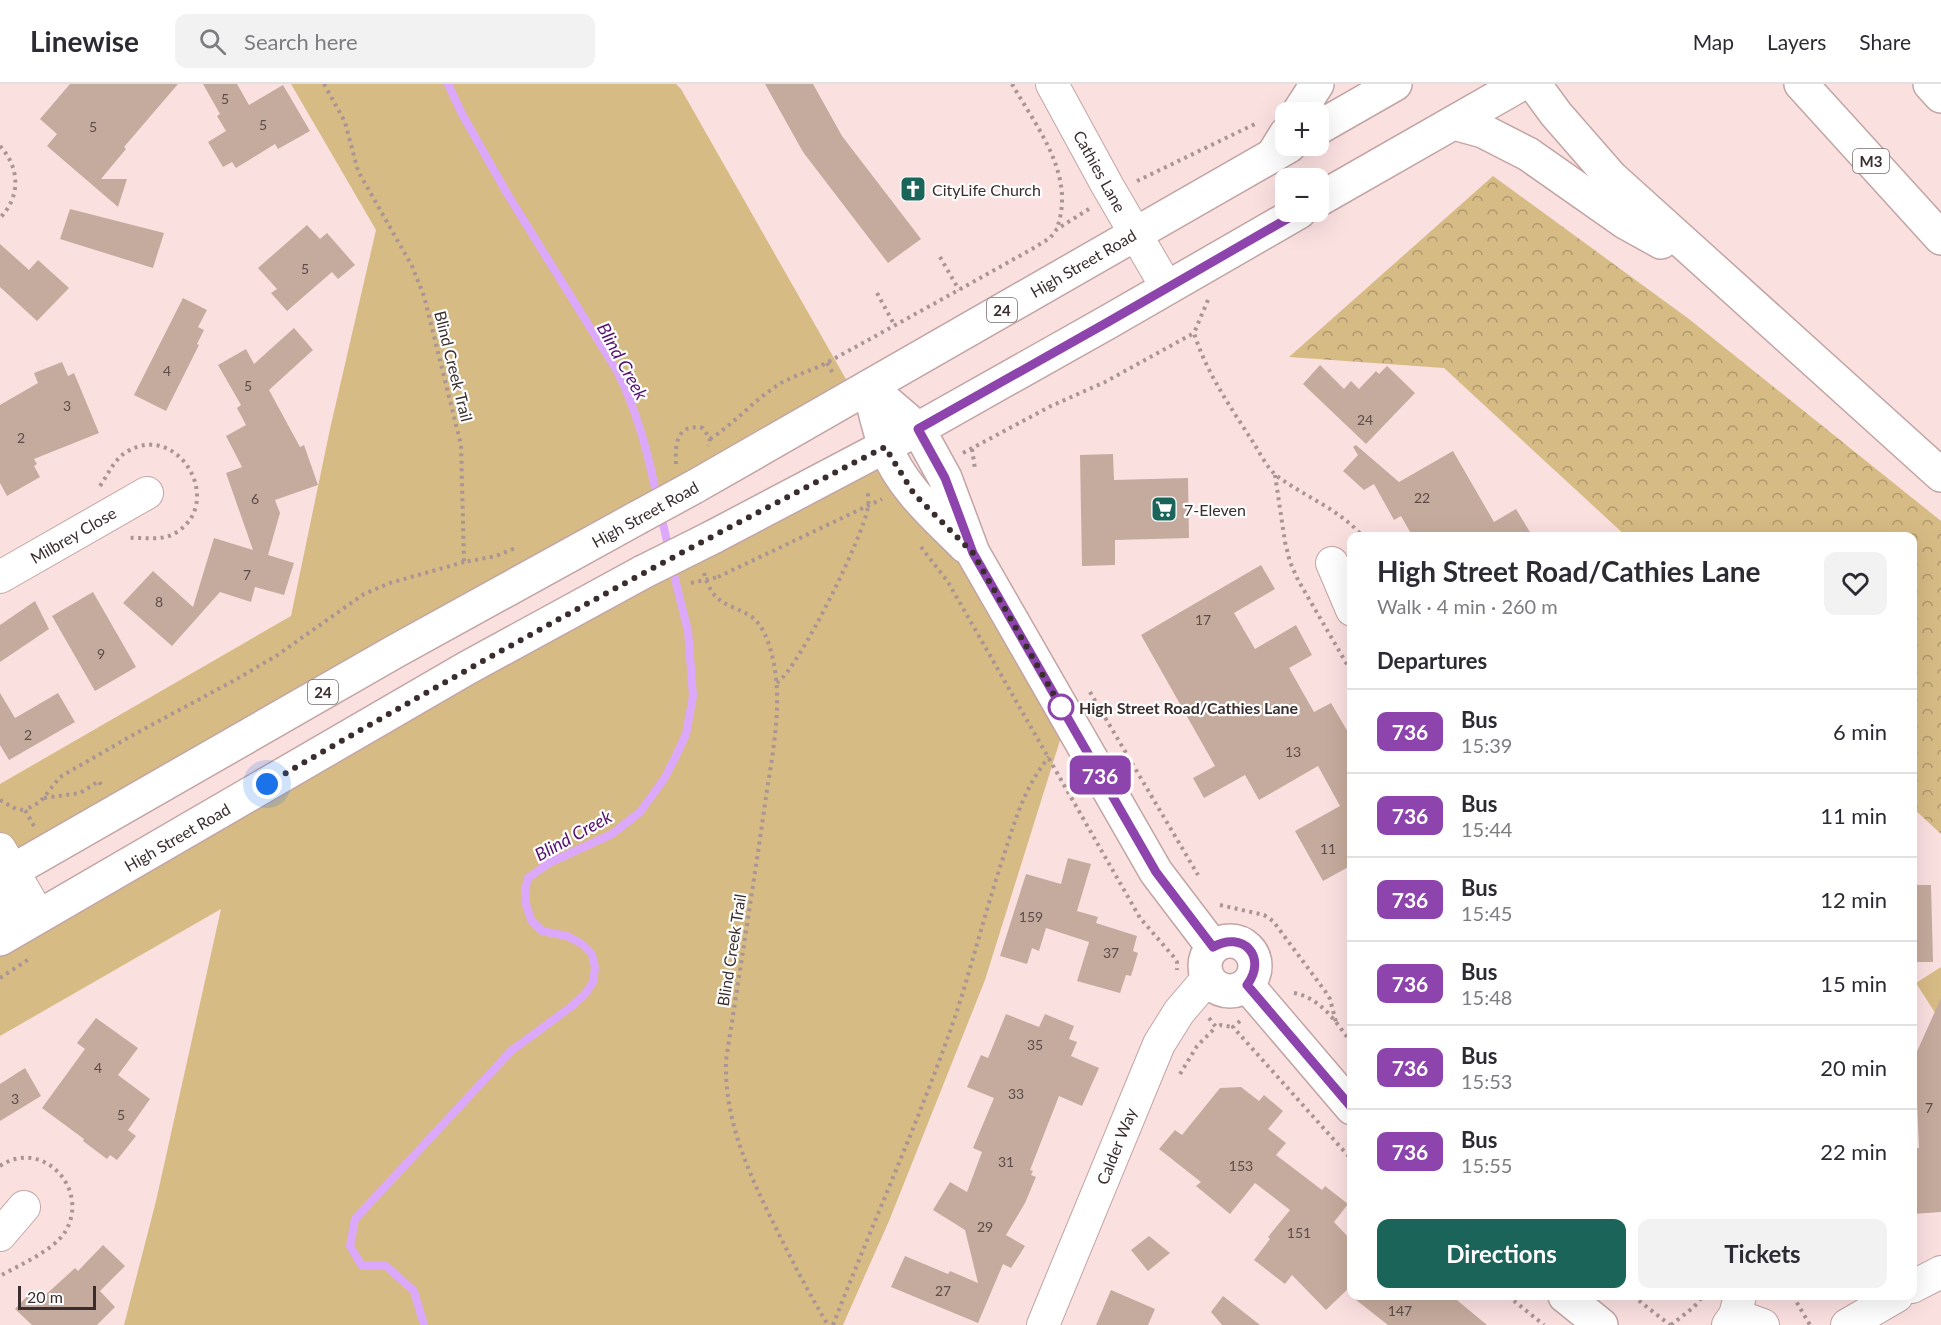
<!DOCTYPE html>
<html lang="en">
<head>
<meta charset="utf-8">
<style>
  body { margin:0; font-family:Lato,sans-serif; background:#f2f2f3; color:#2b2b33; height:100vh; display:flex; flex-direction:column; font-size:22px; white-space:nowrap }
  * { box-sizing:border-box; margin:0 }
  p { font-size:20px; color:#7c7c81 }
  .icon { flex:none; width:33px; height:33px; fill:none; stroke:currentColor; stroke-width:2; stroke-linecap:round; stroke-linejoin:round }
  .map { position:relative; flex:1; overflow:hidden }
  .drawer { position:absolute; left:1347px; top:448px; width:570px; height:768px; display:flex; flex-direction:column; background:#fff; border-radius:12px; box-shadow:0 6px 24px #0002 }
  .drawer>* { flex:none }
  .badge { padding:0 12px; border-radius:9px; font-size:21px; line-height:39px }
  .buttons { position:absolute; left:1275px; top:18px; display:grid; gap:12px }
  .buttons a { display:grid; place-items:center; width:54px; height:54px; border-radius:12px; background:#fff; box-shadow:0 6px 24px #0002; font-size:30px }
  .scale { position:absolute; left:18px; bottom:15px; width:78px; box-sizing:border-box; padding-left:6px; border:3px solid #3a2d2d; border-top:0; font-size:16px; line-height:21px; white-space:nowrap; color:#3a2d2d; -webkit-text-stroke:4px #fff; paint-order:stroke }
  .you { position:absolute; width:30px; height:30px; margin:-15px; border:4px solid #fff; border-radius:50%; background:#1a73e8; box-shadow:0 0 0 9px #1a73e833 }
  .map>.badge { position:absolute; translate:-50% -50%; box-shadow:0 0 0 3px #fff }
  h2 { padding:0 30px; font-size:22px; line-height:54px }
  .round { display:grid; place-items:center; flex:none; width:63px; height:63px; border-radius:12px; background:#f2f2f3 }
  .headline { display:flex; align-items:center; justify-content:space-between; height:102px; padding:0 30px }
  h1 { font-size:28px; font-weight:700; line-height:45px }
  .action { display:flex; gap:12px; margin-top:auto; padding:12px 30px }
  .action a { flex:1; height:69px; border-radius:12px; background:#1b6459; color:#fff; font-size:24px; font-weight:700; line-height:69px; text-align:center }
  .action a+a { background:#f2f2f3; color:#2b2b33 }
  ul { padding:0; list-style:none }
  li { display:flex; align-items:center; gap:18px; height:84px; padding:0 30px; border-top:2px solid #e1e1e2 }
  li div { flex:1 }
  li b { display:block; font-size:22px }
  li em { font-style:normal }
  li .badge { min-width:66px; font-weight:700; text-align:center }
  header { display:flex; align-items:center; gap:36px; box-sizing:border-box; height:84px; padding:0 30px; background:#fff; border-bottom:2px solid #e1e1e2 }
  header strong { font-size:28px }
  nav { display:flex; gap:33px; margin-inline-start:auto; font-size:21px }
  .search { width:420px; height:54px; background:#f2f2f3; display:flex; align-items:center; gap:15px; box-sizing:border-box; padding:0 21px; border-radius:12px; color:#7c7c81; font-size:22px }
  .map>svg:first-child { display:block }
  .forest { fill:url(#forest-crowns) }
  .green { fill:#d7bb85 }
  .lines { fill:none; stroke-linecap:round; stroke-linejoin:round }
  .stream { stroke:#dca8fb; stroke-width:8 }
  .building { fill:#c5ab9d }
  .minor-casing { stroke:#c3a4a4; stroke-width:34 }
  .tertiary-casing { stroke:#c3a4a4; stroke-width:36 }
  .primary-casing { stroke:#c3a4a4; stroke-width:36 }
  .motorway-casing { stroke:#c3a4a4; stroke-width:36 }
  .path { stroke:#aa9595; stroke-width:4; stroke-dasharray:3 4.5; stroke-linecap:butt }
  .minor { stroke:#fff; stroke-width:32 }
  .tertiary { stroke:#fff; stroke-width:33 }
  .primary { stroke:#fff; stroke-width:33 }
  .motorway { stroke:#fff; stroke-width:33 }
  .primary-bridge-casing { stroke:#c3a4a4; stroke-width:36; stroke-linecap:butt }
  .path-bridge { stroke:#aa9595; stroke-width:4; stroke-dasharray:3 4.5; stroke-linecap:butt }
  .primary-bridge { stroke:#fff; stroke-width:33 }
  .line-casing { stroke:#fff; stroke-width:14 }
  .line { stroke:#8e44ad; stroke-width:9 }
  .walk { stroke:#3a2d2d; stroke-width:6; stroke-dasharray:0 10.8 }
  .stop-dot { fill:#fff; stroke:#8e44ad; stroke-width:3 }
  .labels { text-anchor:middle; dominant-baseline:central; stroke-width:4.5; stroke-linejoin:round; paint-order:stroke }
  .number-label { font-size:14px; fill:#5d4c49 }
  .shield { fill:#fff; stroke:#756c6c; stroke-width:1.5 }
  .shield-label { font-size:15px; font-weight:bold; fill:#3a2d2d }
  .street-label { font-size:16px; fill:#3a2d2d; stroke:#fff }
  .poi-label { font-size:16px; fill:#3a2d2d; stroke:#fff; text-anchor:start }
  .stop-label { font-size:16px; font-weight:bold; fill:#3a2d2d; stroke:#fff; text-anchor:start }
  .water-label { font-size:18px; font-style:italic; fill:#551172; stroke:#fff }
</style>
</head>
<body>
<header>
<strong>Linewise</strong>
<div class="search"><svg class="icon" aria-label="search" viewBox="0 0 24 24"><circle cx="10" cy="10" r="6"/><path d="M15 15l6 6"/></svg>Search here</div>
<nav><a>Map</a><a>Layers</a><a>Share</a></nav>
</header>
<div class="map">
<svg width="1941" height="1241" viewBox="0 0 1941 1241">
  <defs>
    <pattern id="forest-crowns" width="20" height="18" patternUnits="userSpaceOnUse" patternTransform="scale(1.5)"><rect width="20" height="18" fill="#d7bb85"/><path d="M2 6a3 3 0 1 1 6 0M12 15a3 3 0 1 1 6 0" fill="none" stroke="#af986d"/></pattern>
  </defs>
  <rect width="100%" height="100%" fill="#fbe0e0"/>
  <!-- forest -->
  <polygon class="forest" points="1493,92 1689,235 1941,437 1941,750 1913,724 1912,453 1627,453 1444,284 1289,273"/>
  <!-- green -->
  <g class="green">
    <polygon points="291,0 676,0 681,5 855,311 47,766 0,765 0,700 291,532 330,345 376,146"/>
    <polygon points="886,363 1067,634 985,896 889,1137 843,1241 124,1241 156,1117 221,825 0,952 0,855"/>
    <polygon points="1941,883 1941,934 1939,935 1916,899"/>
  </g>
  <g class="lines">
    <!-- stream -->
    <g class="stream">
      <path d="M448,0L462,30L508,111L617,287C637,327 648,369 657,413"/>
      <polyline points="661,431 669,466"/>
      <polyline points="424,1241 414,1207 386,1182 362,1182 350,1162 355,1135 511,967 572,922 585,910 593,898 595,884 592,870 582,860 567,852 542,847 531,836 526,820 525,807 528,794 549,779 612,750 640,728 664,695 675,674 686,650 693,612 688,547 672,483"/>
    </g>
  </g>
  <!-- building -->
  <g class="building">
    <polygon points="70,0 178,0 124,63 126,65 101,95 127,95 118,123 47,62 57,50 40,35"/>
    <polygon points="203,0 237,0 249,21 283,1 310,47 278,65 275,60 236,84 232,78 223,83 208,58 226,47 217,32 220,30"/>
    <polygon points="765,0 813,0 842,52 921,155 888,179 803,68"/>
    <polygon points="70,125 164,149 153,184 60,155"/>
    <polygon points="307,141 320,155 327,149 355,181 338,195 332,188 287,227 271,209 277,205 258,184"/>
    <polygon points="0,160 29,186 38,176 69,204 37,237 0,203"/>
    <polygon points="183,214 207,226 198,243 204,246 197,260 199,261 166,327 134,311"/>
    <polygon points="294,244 313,266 269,306 300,363 304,361 318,401 275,416 280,429 268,471 294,479 284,511 255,503 251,518 220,508 172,562 123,519 153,487 193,523 214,454 253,466 226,389 242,383 226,352 246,341 237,324 241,321 218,281 246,265 254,280"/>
    <polygon points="62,278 68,292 74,289 99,349 34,375 37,380 34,382 40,393 7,412 0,399 0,321 38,299 34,289"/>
    <polygon points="1320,281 1344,305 1351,297 1359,305 1376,287 1379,290 1387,282 1415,309 1366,360 1303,300"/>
    <polygon points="1356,361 1399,398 1453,367 1494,438 1516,425 1533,453 1413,453 1401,432 1394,436 1374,400 1364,406 1343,387 1358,371 1353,363"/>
    <polygon points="1113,370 1114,396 1188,394 1189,454 1115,456 1115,481 1082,482 1080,371"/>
    <polygon points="1261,481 1275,505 1234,529 1255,565 1296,541 1312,571 1289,584 1314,628 1331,619 1352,655 1352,781 1323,797 1295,747 1340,722 1318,682 1259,716 1245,691 1204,714 1193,694 1215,682 1141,551"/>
    <polygon points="93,508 136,583 95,607 52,532"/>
    <polygon points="35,517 49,545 0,578 0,541"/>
    <polygon points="0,609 15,634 58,609 75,638 9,676 0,661"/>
    <polygon points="1068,774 1091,780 1077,827 1098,833 1096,839 1137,852 1133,867 1138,869 1131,892 1126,891 1120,909 1077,897 1089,858 1046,844 1039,867 1032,864 1027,880 1000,872 1026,790 1061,800"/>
    <polygon points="1912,801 1931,801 1933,878 1912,878"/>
    <polygon points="1941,914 1941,1128 1912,1130 1912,1065 1919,1064 1915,972"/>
    <polygon points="1006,930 1039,943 1045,930 1074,942 1069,955 1077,958 1071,972 1099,984 1082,1022 1059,1012 1030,1086 1033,1087 1031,1091 1036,1093 1025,1119 1006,1151 1025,1162 1011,1184 1003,1180 978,1239 891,1203 905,1172 948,1190 950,1187 978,1199 965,1146 933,1126 950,1098 967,1108 982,1068 973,1064 994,1014 967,1003 981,971 988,974"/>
    <polygon points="96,934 138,964 118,991 150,1015 128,1046 136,1052 117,1076 110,1071 107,1075 83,1057 84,1055 42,1024 85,965 77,959"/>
    <polygon points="25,984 41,1012 0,1037 0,1000"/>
    <polygon points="1241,1003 1259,1017 1264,1011 1283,1027 1268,1045 1286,1059 1276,1071 1322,1106 1325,1102 1348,1120 1334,1138 1352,1157 1352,1201 1326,1226 1292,1191 1285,1200 1254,1176 1270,1155 1268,1153 1290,1126 1255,1099 1230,1130 1196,1102 1201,1098 1159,1065 1175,1046 1182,1051 1220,1004"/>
    <polygon points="1149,1152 1170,1169 1148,1187 1131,1166"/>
    <polygon points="103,1161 125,1182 100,1207 115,1223 97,1241 32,1241 15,1225 33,1206 41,1215 75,1184 78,1187"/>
    <polygon points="1111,1206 1155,1225 1148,1241 1096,1241"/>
    <polygon points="1223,1212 1260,1241 1222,1241 1211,1228"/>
    <polygon points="1351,1212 1452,1212 1487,1241 1388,1241"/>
  </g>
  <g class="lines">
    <!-- minor casing -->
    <g class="minor-casing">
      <g id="minor">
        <polyline points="1052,0 1107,101 1167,204"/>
        <polyline points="1332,479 1352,526"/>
        <polyline points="0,493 147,409"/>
        <polyline points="0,765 39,832"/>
        <polyline points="0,820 15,846"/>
        <polyline points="0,1151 24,1123"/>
        <polyline points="1912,1203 1941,1188"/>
        <polyline points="1735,1231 1763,1241"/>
        <polyline points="1043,1241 1159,960 1179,928 1208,894"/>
        <polyline points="1728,1241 1735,1231 1740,1212"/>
        <polyline points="1847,1241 1897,1212"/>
      </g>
    </g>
    <!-- tertiary casing -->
    <g class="tertiary-casing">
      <g id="tertiary">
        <polyline points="869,303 918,345 945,394 973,469 1156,788 1213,863"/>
        <path d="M869,303C874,322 878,343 885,361C900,402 935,432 965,462"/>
        <circle cx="1230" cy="882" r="25"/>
        <polyline points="1247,901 1352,1024"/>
        <polyline points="1565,1212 1601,1241"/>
      </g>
    </g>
    <!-- primary casing -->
    <g class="primary-casing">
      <g id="primary">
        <polyline points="1318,44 1395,0"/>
        <polyline points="1318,116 1521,0"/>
        <polyline points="694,403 1289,62"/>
        <polyline points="713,453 918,345 1108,238 1299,128"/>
        <polyline points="0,794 394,568 637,434"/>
        <polyline points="0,855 467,584 643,488"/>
      </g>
    </g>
    <!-- motorway casing -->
    <g class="motorway-casing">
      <g id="motorway">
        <polyline points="1534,0 1556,30 1611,93 1941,391"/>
        <polyline points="1801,0 1941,154"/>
        <polyline points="1930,0 1941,12"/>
        <polyline points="1299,28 1317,0"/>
        <polyline points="1454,39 1483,47 1528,70 1625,138 1661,158"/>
        <polyline points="1273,71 1286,50"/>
      </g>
    </g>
    <!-- path -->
    <g class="path">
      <polyline points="324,0 345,38 358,87 412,182 424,212 461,361 464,478 496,472 518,463"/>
      <path d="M1012,0C1037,44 1076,91 1057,144"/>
      <path d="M0,62C20,84 21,112 0,134"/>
      <polyline points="1137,97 1257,39"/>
      <polyline points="940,173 959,206"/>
      <polyline points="877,209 895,242"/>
      <path d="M1208,216L1194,249C1206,288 1231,324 1253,358C1260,369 1267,384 1277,392C1305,413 1341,426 1363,453"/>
      <polyline points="827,279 834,291"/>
      <path d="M710,355C735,339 753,317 778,301C793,291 812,287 828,278C896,241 964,203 1032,165L1050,154L1057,145L1089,125"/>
      <polyline points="972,365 975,385"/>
      <polyline points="963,369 1051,322 1105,298 1194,249"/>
      <path d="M676,380C675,361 676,339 703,344L710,355L708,362"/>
      <polyline points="1275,391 1285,458 1290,478 1298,496 1352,589"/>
      <path d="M100,402C109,389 114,375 128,367C178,338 225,417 177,448C162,458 144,453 128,454"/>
      <polyline points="921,463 948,498 1140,834 1173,872 1177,878 1177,886"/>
      <path d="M704,489C713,522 728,518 752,533C761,540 767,553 770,564C786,616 771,674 764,727C752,810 739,893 726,976C724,1035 748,1088 774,1140C791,1175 808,1208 828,1241"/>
      <polyline points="718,493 882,415"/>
      <path d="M777,599C800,582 863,453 868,423C869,417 868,410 867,405"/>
      <polyline points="1090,608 1198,791"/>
      <polyline points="44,714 80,709 99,697 102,703"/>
      <polyline points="0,716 16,725 25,726"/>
      <polyline points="34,742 25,726 40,718 60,693 131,652 235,596 276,572 364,510 390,499 464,478"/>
      <polyline points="1220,821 1264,831 1273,837 1325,907 1330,915 1336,938"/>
      <polyline points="0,894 29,875"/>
      <path d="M1294,909C1321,914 1337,939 1352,960"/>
      <polyline points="1209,934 1216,943 1221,941 1233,943"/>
      <polyline points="1240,937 1233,943 1352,1076"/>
      <polyline points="1180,990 1197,962 1216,943"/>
      <path d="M0,1082C43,1053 91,1106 65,1148C53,1167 19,1181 0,1192"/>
      <polyline points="1508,1212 1544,1241"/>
      <polyline points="1633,1212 1670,1241"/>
      <polyline points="1793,1212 1810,1241"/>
      <path d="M833,1241C874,1135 922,1031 958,924C974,873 987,822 1004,771C1015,736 1025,702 1049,673"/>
      <polyline points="1671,1241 1694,1223 1703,1212"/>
    </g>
    <!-- minor -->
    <use href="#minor" class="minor"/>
    <!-- tertiary -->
    <use href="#tertiary" class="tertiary"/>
    <!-- primary -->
    <use href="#primary" class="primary"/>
    <!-- motorway -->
    <use href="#motorway" class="motorway"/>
    <!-- primary-bridge casing -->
    <g class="primary-bridge-casing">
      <g id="primary-bridge">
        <polyline points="637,434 694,403"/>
        <polyline points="643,488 713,453"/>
      </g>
    </g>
    <!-- path-bridge -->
    <polyline class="path-bridge" points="691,499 718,493"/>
    <!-- primary-bridge -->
    <use href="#primary-bridge" class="primary-bridge"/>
  </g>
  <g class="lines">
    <!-- line casing -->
    <g class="line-casing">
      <path id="line" d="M1299,128L1108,238L918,345L945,394L973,469L1156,788L1213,863C1243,846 1268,873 1247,901L1352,1024"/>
    </g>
    <!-- line -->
    <use href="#line" class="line"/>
    <!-- walk -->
    <path class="walk" d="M267,700C470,582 676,469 885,363L914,410L973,469L1061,623"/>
  </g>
  <!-- icons -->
  <defs>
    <g id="church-square" transform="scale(1.35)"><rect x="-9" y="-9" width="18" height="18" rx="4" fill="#1b6459" stroke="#fff"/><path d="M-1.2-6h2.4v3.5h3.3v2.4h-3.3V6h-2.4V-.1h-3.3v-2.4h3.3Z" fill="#fff"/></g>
    <g id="supermarket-square" transform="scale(1.35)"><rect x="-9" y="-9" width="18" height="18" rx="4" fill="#1b6459" stroke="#fff"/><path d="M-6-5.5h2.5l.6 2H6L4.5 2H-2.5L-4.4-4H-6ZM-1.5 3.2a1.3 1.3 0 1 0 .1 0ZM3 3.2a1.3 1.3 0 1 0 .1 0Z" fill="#fff"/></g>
  </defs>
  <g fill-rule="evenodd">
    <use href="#church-square" x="913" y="105"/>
    <use href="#supermarket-square" x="1164" y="425"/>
  </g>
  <!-- markers -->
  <circle class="stop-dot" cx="1061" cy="623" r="12"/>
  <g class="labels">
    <!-- number labels -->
    <g class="number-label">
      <text x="225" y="14">5</text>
      <text x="263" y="40">5</text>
      <text x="93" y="42">5</text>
      <text x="305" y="184">5</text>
      <text x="167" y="286">4</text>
      <text x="248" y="301">5</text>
      <text x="67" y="321">3</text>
      <text x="1365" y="335">24</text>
      <text x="21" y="353">2</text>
      <text x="1422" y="413">22</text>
      <text x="255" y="414">6</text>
      <text x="247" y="490">7</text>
      <text x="159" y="517">8</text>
      <text x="1203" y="535">17</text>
      <text x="101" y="569">9</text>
      <text x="28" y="650">2</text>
      <text x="1293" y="667">13</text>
      <text x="1328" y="764">11</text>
      <text x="1031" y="832">159</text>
      <text x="1111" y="868">37</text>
      <text x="1035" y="960">35</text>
      <text x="98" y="983">4</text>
      <text x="1016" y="1009">33</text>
      <text x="15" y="1014">3</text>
      <text x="1929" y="1023">7</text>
      <text x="121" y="1030">5</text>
      <text x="1006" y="1077">31</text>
      <text x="1241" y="1081">153</text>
      <text x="985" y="1142">29</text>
      <text x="1299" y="1148">151</text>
      <text x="943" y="1206">27</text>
      <text x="1400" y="1226">147</text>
    </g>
    <!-- shield labels -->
    <g class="shield">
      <rect x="1853" y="65" width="36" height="24" rx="4.5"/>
      <rect x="987" y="214" width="30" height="24" rx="4.5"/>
      <rect x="308" y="596" width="30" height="24" rx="4.5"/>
    </g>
    <g class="shield-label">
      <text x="1871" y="77">M3</text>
      <text x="1002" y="226">24</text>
      <text x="323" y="608">24</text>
    </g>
    <!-- street labels -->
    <g class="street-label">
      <text transform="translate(1100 87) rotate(61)">Cathies Lane</text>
      <text transform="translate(1083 179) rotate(-30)">High Street Road</text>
      <text transform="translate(454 282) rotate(76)">Blind Creek Trail</text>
      <text transform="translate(645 430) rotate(-29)">High Street Road</text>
      <text transform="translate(73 451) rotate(-30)">Milbrey Close</text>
      <text transform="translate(177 753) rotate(-30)">High Street Road</text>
      <text transform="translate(731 866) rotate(-81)">Blind Creek Trail</text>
      <text transform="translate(1116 1062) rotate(-68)">Calder Way</text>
    </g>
    <!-- poi labels -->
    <g class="poi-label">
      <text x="932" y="105">CityLife Church</text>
      <text x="1184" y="425">7-Eleven</text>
    </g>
    <!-- stop labels -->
    <g class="stop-label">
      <text x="1079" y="623">High Street Road/Cathies Lane</text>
    </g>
    <!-- water labels -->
    <g class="water-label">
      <text transform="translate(623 277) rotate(61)">Blind Creek</text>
      <text transform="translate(573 751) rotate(-29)">Blind Creek</text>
    </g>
  </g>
</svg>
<div class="buttons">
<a>+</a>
<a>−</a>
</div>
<div class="scale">20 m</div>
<div class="you" style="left:267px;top:700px"></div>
<b class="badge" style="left:1100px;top:691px;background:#8e44ad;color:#fff">736</b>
<section class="drawer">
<div class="headline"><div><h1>High Street Road/Cathies Lane</h1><p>Walk · 4 min · 260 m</p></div><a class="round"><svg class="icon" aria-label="heart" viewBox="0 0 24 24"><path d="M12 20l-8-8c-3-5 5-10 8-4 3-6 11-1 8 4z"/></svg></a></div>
<h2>Departures</h2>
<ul>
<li><span class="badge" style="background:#8e44ad;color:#fff">736</span><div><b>Bus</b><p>15:39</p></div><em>6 min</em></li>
<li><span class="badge" style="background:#8e44ad;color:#fff">736</span><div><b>Bus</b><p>15:44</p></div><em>11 min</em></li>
<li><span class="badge" style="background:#8e44ad;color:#fff">736</span><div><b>Bus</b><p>15:45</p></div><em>12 min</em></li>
<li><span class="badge" style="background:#8e44ad;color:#fff">736</span><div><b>Bus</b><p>15:48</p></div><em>15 min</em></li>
<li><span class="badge" style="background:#8e44ad;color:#fff">736</span><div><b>Bus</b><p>15:53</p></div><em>20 min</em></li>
<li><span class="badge" style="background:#8e44ad;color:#fff">736</span><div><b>Bus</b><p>15:55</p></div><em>22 min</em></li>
</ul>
<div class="action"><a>Directions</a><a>Tickets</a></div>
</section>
</div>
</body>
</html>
